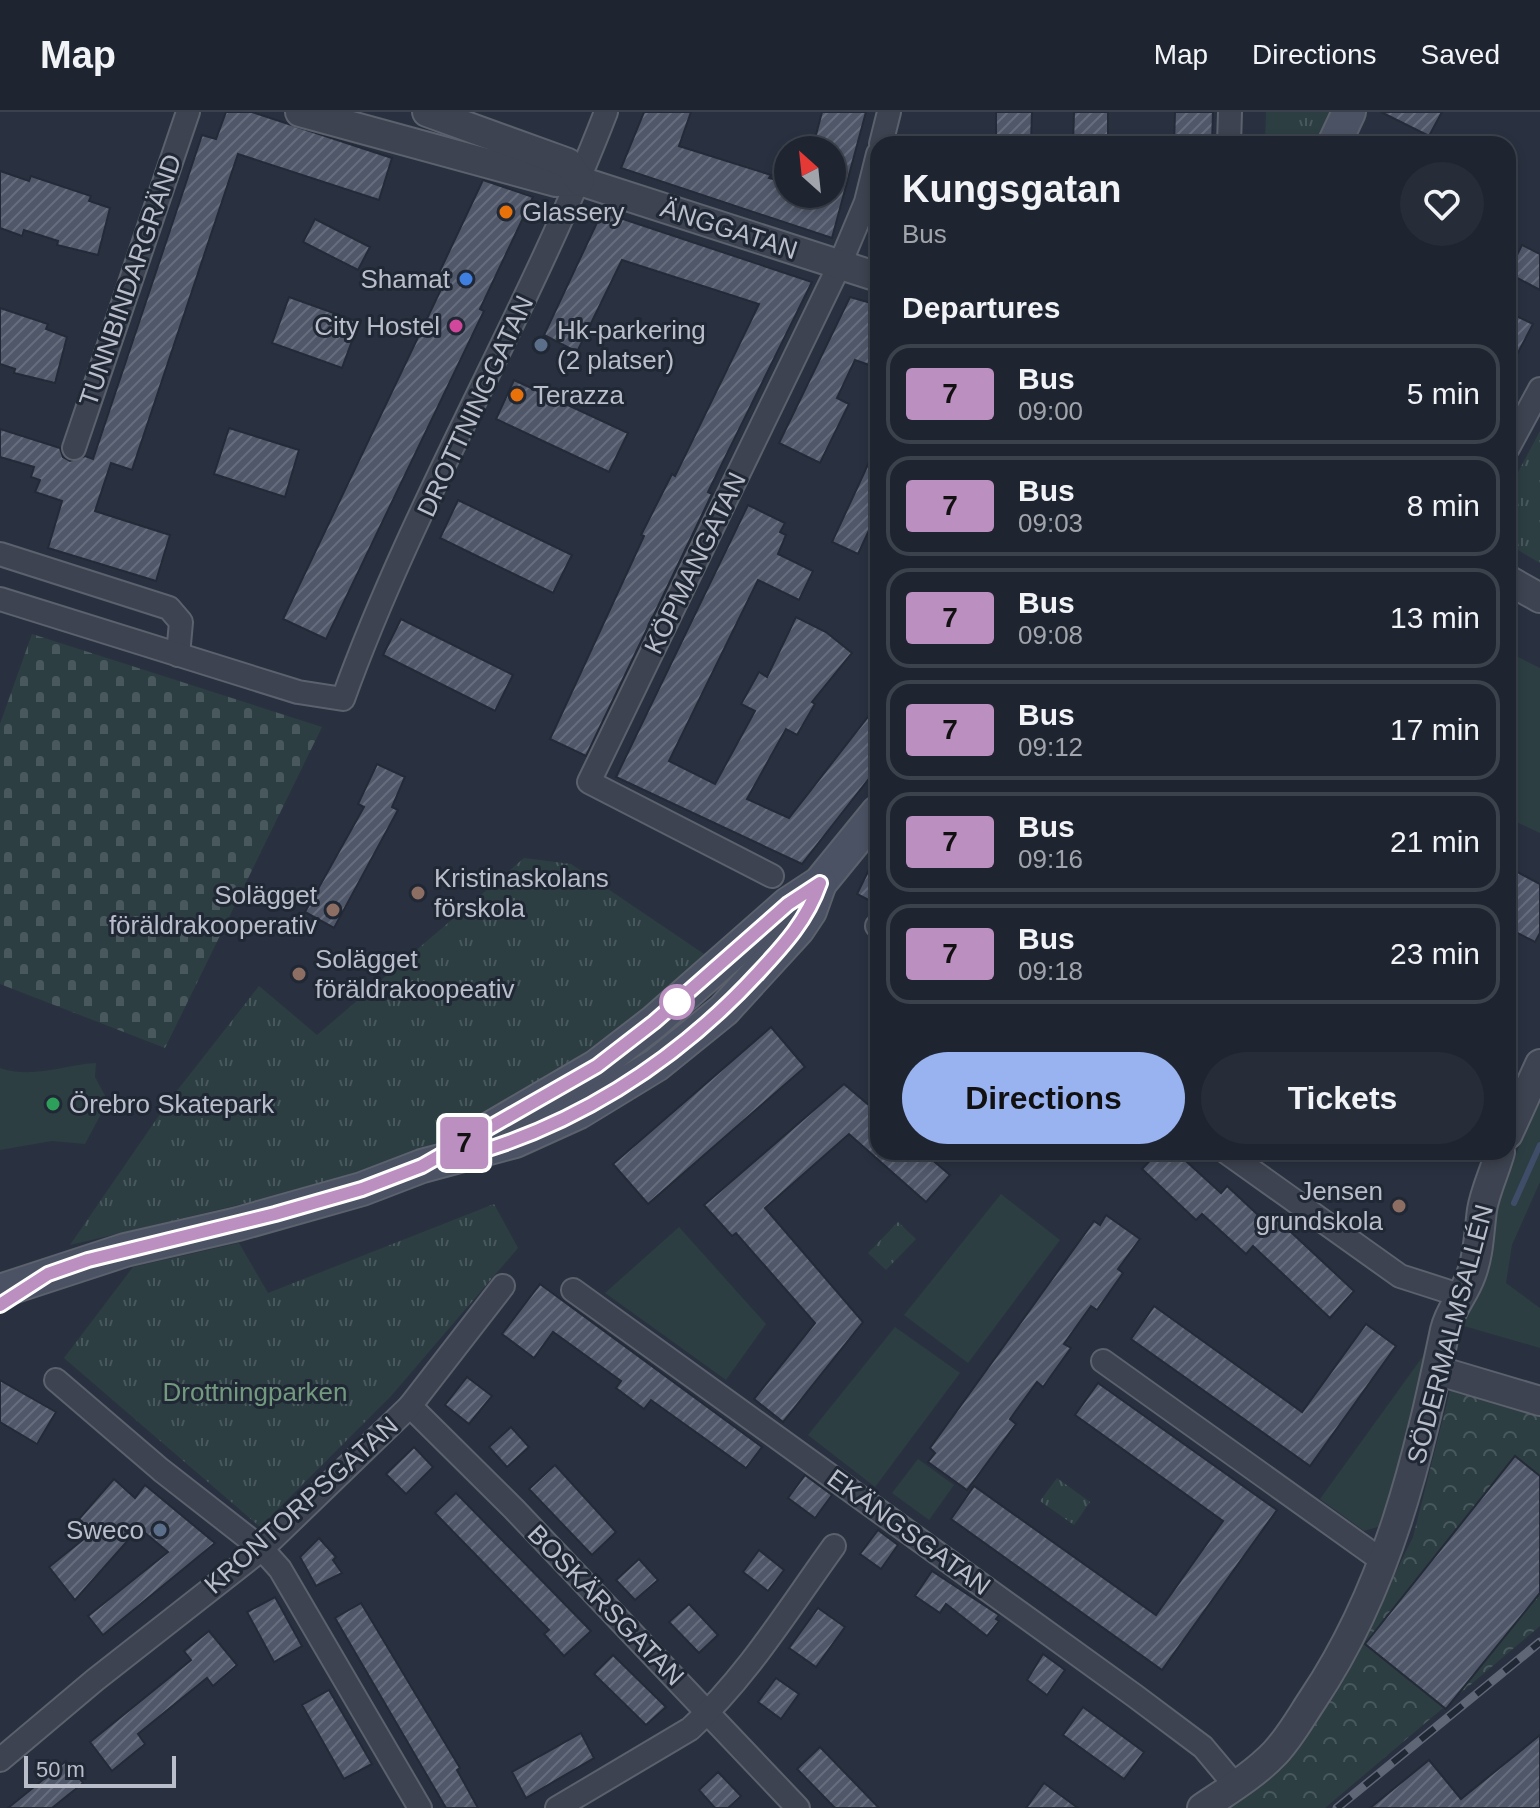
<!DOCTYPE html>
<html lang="en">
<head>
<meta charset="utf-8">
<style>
  body { margin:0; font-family:Helvetica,sans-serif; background:#272d38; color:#f1f3f6; height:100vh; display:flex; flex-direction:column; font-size:30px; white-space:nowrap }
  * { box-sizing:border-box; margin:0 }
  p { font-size:26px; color:#a1a5ab }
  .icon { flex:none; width:44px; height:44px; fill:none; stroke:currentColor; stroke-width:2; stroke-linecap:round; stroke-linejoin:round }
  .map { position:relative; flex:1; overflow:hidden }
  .sheet { position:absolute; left:870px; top:24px; width:646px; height:1024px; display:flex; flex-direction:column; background:#1f2530; border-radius:24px; box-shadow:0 4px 12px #0003,0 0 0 2px #3c424c }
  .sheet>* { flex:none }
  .badge { padding:0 16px; border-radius:6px; font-size:28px; line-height:52px }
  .needle { width:52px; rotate:333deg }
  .buttons { position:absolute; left:774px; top:24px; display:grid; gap:16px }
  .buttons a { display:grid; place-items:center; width:72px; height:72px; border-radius:50%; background:#1f2530; box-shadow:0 4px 12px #0003,0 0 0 2px #3c424c; font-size:40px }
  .scale { position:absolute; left:24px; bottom:20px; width:152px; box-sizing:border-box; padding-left:8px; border:4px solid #babeca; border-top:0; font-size:22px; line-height:28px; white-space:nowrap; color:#babeca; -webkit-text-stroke:6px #212835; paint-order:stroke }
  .map>.badge { position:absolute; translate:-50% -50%; box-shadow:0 0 0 4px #fff }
  h2 { padding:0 32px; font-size:30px; line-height:72px }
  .round { display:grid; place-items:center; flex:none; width:84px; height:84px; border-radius:42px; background:#272d38 }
  .overview { display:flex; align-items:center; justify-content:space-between; height:136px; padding:0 32px }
  h1 { font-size:38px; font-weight:700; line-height:60px }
  .primary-button { display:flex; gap:16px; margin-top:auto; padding:16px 32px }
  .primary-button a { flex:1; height:92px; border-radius:48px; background:#99b2f0; color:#111; font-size:32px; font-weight:700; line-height:92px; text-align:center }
  .primary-button a+a { background:#272d38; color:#f1f3f6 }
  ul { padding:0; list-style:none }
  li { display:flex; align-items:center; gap:24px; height:100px; margin:0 16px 12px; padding:0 16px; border:4px solid #3c424c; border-radius:24px }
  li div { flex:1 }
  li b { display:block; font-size:30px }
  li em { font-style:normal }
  li .badge { min-width:88px; font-weight:700; text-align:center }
  header { display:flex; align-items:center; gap:48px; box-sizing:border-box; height:112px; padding:0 40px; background:#1f2530; border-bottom:2px solid #3c424c }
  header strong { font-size:38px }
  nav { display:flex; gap:44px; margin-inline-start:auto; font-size:28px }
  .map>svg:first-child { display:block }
  .green { fill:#2c3e42 }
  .forest { fill:url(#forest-crowns) }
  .cemetery { fill:url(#cemetery-stones) }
  .park { fill:url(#park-tufts) }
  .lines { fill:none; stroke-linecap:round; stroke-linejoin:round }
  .stream { stroke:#404d68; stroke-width:6 }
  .building { fill:url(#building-hatch); stroke:#242a37; stroke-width:2 }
  .minor-casing { stroke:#5b616d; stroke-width:26 }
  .tertiary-casing { stroke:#5b616d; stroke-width:32 }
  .secondary-casing { stroke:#5b616d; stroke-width:36 }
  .minor { stroke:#3d4350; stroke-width:22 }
  .tertiary { stroke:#3d4350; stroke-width:28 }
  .secondary { stroke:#4b5263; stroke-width:32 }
  .rail-casing { stroke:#5f6777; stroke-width:9 }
  .rail { stroke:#212835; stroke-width:6; stroke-dasharray:18; stroke-linecap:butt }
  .line-casing { stroke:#fff; stroke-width:18 }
  .line { stroke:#bb8fc0; stroke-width:12 }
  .food-dot { fill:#e8710a; stroke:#212835; stroke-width:3 }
  .shop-dot { fill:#3f7fe0; stroke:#212835; stroke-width:3 }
  .hotel-dot { fill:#d1479c; stroke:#212835; stroke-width:3 }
  .service-dot { fill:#5c6f8a; stroke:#212835; stroke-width:3 }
  .education-dot { fill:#8d6e63; stroke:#212835; stroke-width:3 }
  .stop-dot { fill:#fff; stroke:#bb8fc0; stroke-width:4 }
  .leisure-dot { fill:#2e9e5b; stroke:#212835; stroke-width:3 }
  .labels { text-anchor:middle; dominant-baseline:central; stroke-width:6; stroke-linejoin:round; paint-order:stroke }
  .poi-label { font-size:26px; fill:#babeca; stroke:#212835; text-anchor:start }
  .street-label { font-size:26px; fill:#babeca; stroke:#212835 }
  .park-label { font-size:26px; fill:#73997f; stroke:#212835 }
</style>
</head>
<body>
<header>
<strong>Map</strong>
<nav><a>Map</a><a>Directions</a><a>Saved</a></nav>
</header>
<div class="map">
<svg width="1540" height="1696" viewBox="0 0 1540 1696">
  <defs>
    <pattern id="forest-crowns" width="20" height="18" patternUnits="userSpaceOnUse" patternTransform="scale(2)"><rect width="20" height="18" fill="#2c3e42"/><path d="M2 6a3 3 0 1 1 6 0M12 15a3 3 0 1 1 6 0" fill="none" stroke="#48585c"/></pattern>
    <pattern id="cemetery-stones" width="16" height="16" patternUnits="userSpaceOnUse" patternTransform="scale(2)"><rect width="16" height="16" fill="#2c3e42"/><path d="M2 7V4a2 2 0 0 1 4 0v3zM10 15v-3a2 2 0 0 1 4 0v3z" fill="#48585c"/></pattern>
    <pattern id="park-tufts" width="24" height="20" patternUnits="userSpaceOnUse" patternTransform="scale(2)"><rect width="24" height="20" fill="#2c3e42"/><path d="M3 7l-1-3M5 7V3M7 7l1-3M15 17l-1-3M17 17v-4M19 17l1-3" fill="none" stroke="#48585c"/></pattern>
    <pattern id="building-hatch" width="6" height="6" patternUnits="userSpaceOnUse" patternTransform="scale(2)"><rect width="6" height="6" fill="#4f5769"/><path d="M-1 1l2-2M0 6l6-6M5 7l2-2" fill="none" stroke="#666d7d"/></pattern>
  </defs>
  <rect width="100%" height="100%" fill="#293140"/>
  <!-- green -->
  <g class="green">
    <polygon points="1508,540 1540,556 1540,721 1508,706"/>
    <path d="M96,951L95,965L108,989L85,1032L52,1029L0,1038V956C33,967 62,953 96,951Z"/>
    <polygon points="1540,985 1540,1070 1512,1133 1506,1171 1540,1196 1540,1236 1457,1212 1483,1155 1502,1075"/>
    <polygon points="1001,1082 1060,1128 968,1251 904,1203"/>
    <polygon points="679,1115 766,1212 726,1268 605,1181"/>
    <polygon points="895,1215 960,1261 875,1375 808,1323"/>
    <polygon points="1426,1240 1429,1249 1381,1414 1364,1419 1320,1387"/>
    <polygon points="918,1347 954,1373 929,1408 892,1381"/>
  </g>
  <!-- forest -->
  <polygon class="forest" points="1452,1271 1540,1300 1540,1514 1325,1696 1208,1696 1265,1669 1324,1598 1358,1538 1413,1425"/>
  <!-- cemetery -->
  <polygon class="cemetery" points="32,522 322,615 165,936 0,872 0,612"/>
  <!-- park -->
  <g class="park">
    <polygon points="1266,0 1332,0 1318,32 1265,32"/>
    <polygon points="1540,319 1540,451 1508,432 1508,379"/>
    <polygon points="524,746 571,752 704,842 604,941 467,1019 330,1071 70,1133 169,989 259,874 317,923"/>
    <polygon points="494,1092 518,1136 391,1284 260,1415 64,1246 133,1155 239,1131 268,1181"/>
    <polygon points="898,1110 916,1127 886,1158 868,1141"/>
    <polygon points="1057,1366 1090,1390 1074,1413 1040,1389"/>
  </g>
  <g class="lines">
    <!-- stream -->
    <polyline class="stream" points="1514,1091 1540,1033"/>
  </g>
  <!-- building -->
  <g class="building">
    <polygon points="226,0 252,0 392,46 379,88 238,42 132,358 111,351 95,399 170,423 156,469 48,436 62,389 35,380 40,368 31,365 34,355 0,345 0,317 60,336 63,345 70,349 85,344 93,347 202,23 216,27"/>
    <polygon points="644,0 691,0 679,34 771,63 769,66 788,71 788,82 832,82 832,38 816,38 813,34 822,0 866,0 832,126 621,56"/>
    <polygon points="996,0 1032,0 1031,32 996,32"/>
    <polygon points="1074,0 1108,0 1108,32 1073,32"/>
    <polygon points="1175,0 1213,0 1212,32 1174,32"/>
    <polygon points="1381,0 1442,0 1429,24"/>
    <polygon points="0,59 29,69 31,64 91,84 89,89 110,96 98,143 57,133 58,129 24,118 22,124 0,116"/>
    <polygon points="483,68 533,85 480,197 484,199 326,527 283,507 446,167 438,163"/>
    <polygon points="602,100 812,170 708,380 712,382 586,644 550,627 644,424 641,423 672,362 675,364 759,192 622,148 577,240 544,223"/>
    <polygon points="315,107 370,135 358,158 303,130"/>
    <polygon points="1522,133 1540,142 1540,178 1508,161"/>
    <polygon points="289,185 359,210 342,256 272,231"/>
    <polygon points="850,185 878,193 878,256 855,248 837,286 849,292 820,351 779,331"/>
    <polygon points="0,196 48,212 46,217 67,225 55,271 14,261 15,257 0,252"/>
    <polygon points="1508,200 1533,212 1508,260"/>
    <polygon points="514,268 628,321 609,360 496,307"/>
    <polygon points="229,316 299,338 285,385 214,362"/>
    <polygon points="878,331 878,399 858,442 832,430"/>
    <polygon points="458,388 572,443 553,481 440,426"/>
    <polygon points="748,393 785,411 780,420 786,423 778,442 813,459 799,488 758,468 669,649 715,672 755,599 741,592 759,560 767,565 796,505 826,520 852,541 812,590 815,592 797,623 786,617 747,687 789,706 878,592 878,655 802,752 616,665"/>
    <polygon points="401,507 513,563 495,599 383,543"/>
    <polygon points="377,652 405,665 392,695 398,698 334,816 305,800 364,695 358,692"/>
    <polygon points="878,739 878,793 857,782"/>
    <polygon points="1508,755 1540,772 1540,821 1535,830 1508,816"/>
    <polygon points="771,915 805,955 648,1092 613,1052"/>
    <polygon points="844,972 878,1001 878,1040 923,1040 950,1063 926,1090 849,1022 765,1096 863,1210 783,1310 754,1287 815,1211 736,1121 732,1124 704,1093"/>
    <polygon points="1158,1040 1176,1040 1221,1081 1227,1074 1271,1115 1278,1108 1354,1179 1330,1206 1253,1134 1246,1142 1202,1102 1196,1108 1142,1057"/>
    <polygon points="1106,1103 1140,1127 1118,1157 1123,1161 1097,1198 1091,1194 1064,1232 1071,1236 1043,1275 1037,1270 1010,1307 1016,1312 967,1378 928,1350 935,1341 930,1336 1094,1109 1100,1113"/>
    <polygon points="540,1172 762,1335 746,1356 651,1288 644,1297 616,1276 621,1269 553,1220 534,1246 502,1222"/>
    <polygon points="1154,1194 1302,1300 1366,1212 1396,1234 1310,1354 1131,1227"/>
    <polygon points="467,1265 492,1284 469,1312 445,1293"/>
    <polygon points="0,1268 56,1300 37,1332 0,1310"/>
    <polygon points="1098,1271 1277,1398 1162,1558 951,1407 974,1374 1156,1503 1223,1409 1075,1303"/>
    <polygon points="511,1315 529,1335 507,1355 489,1335"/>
    <polygon points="414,1335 433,1355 406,1382 386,1362"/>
    <polygon points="1515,1344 1540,1364 1540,1481 1446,1597 1365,1532"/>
    <polygon points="555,1353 616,1420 592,1443 529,1377"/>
    <polygon points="805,1363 832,1383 815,1406 788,1386"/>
    <polygon points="114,1367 135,1386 145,1373 215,1431 103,1523 88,1504 168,1440 139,1416 75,1488 49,1455 85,1426 72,1415"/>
    <polygon points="456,1381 591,1519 564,1544 544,1522 549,1518 435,1401"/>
    <polygon points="878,1418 898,1433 881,1457 860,1442"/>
    <polygon points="319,1426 336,1445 333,1448 342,1461 316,1474 300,1445"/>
    <polygon points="759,1438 784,1458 768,1479 743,1460"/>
    <polygon points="639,1447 658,1468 635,1488 616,1468"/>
    <polygon points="932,1459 999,1503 996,1507 999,1509 987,1524 946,1492 940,1501 915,1484"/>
    <polygon points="275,1485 302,1534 274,1550 247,1500"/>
    <polygon points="361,1491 460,1656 457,1658 478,1696 446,1696 335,1506"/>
    <polygon points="689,1492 718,1523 699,1541 669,1510"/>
    <polygon points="818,1496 845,1515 816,1555 789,1536"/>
    <polygon points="209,1519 237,1553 213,1574 207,1566 138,1622 145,1632 112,1659 90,1630 191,1548 184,1539"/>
    <polygon points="1043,1542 1065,1558 1047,1583 1027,1568"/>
    <polygon points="613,1543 666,1595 646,1613 594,1562"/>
    <polygon points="776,1566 799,1582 781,1607 758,1590"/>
    <polygon points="329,1578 372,1652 344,1667 302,1593"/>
    <polygon points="1083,1595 1144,1640 1124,1667 1063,1623"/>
    <polygon points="581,1621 594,1646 526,1686 512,1660"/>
    <polygon points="1540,1623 1540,1696 1370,1696 1429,1648 1461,1687"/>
    <polygon points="820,1635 879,1696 835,1696 797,1657"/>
    <polygon points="66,1649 83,1671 52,1696 8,1696"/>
    <polygon points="718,1660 741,1684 728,1696 715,1696 699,1678"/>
    <polygon points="1044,1671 1078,1696 1026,1696"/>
  </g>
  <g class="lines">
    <!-- minor casing -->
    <g class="minor-casing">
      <g id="minor">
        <polyline points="881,32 889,0"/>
        <polyline points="1229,32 1230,0"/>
        <polyline points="74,336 188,0"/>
        <polyline points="1508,336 1540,277"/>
        <polyline points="0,442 169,496 181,510 178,543"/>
        <path d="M0,487L298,580L343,587C416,385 529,200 606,0"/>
        <polyline points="772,764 589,670 840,152 866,90 878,42"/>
        <polyline points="877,814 878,814"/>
        <polyline points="1226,1040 1400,1164 1459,1183"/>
        <polyline points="573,1178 1135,1584 1203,1635 1235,1673"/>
        <polyline points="1103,1249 1384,1450"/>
        <polyline points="56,1268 161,1358 262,1437 280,1457 420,1696"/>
        <polyline points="410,1294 514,1397 798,1696"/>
        <polyline points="0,1648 95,1568 262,1437 410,1294 503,1174"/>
        <path d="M557,1696L690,1617C747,1565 789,1496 834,1434"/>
      </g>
    </g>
    <!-- tertiary casing -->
    <g class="tertiary-casing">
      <g id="tertiary">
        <polyline points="300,0 556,70 580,69 878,165"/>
        <polyline points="427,0 568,51 580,69"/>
        <polyline points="1508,468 1540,486"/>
        <polyline points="1508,1022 1540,952"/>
        <polyline points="1439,1259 1540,1289"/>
        <path d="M1202,1696C1227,1679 1254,1663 1275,1641C1290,1625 1301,1605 1313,1587C1388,1475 1418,1347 1445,1218C1450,1197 1464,1183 1471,1163C1479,1142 1479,1120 1482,1098C1485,1079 1495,1059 1500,1040"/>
      </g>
    </g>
    <!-- secondary casing -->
    <g class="secondary-casing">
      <g id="secondary">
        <polyline points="1334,32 1349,0"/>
        <polyline points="469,1029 597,954 654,910 788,792 820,771 878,700"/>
        <polyline points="0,1179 125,1138 238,1112 362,1077 422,1054 515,1029 579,1000 656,953 724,898 798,817 810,799 820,771"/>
      </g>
    </g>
    <!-- minor -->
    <use href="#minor" class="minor"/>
    <!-- tertiary -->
    <use href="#tertiary" class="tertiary"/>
    <!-- secondary -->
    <use href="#secondary" class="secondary"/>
    <!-- rail casing -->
    <g class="rail-casing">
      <polyline id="rail" points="1337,1696 1540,1530"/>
    </g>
    <!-- rail -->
    <use href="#rail" class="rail"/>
  </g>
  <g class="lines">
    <!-- line casing -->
    <g class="line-casing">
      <path id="line" d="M0,1193L48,1162L88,1148L275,1102L362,1077L422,1054L597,954L654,910L788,792L820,771C807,808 785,832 758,861C675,951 569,1019 449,1048"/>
    </g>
    <!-- line -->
    <use href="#line" class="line"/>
  </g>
  <!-- markers -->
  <g class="food-dot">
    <circle cx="506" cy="100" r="8"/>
    <circle cx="517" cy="283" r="8"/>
  </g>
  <circle class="shop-dot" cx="466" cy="167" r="8"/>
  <circle class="hotel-dot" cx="456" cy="214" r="8"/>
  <g class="service-dot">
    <circle cx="541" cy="233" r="8"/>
    <circle cx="160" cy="1418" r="8"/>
  </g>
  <g class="education-dot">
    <circle cx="418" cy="781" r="8"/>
    <circle cx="333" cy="798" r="8"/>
    <circle cx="299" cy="862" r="8"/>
    <circle cx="1399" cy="1094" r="8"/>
  </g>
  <circle class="stop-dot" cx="677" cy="890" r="16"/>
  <circle class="leisure-dot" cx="53" cy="992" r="8"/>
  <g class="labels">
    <!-- poi labels -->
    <g class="poi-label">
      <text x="522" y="100">Glassery</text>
      <text x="450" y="167" text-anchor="end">Shamat</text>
      <text x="440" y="214" text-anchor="end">City Hostel</text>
      <text x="557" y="218">Hk-parkering<tspan x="557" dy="30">(2 platser)</tspan></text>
      <text x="533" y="283">Terazza</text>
      <text x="434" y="766">Kristinaskolans<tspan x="434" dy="30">förskola</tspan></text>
      <text x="317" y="783" text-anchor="end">Solägget<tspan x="317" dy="30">föräldrakooperativ</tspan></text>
      <text x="315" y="847">Solägget<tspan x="315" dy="30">föräldrakoopeativ</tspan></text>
      <text x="69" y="992">Örebro Skatepark</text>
      <text x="1383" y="1079" text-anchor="end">Jensen<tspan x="1383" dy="30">grundskola</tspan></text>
      <text x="144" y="1418" text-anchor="end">Sweco</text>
    </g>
    <!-- street labels -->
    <g class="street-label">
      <text transform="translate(729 117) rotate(18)">ÄNGGATAN</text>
      <text transform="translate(130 168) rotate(-71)">TUNNBINDARGRÄND</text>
      <text transform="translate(475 294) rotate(-65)">DROTTNINGGATAN</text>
      <text transform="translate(695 451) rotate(-64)">KÖPMANGATAN</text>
      <text transform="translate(1450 1222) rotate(-75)">SÖDERMALMSALLÉN</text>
      <text transform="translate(301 1393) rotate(-42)">KRONTORPSGATAN</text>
      <text transform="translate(909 1420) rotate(36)">EKÄNGSGATAN</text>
      <text transform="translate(606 1493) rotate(46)">BOSKÄRSGATAN</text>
    </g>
    <!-- park labels -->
    <g class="park-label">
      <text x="255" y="1280">Drottningparken</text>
    </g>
  </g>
</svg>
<div class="buttons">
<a><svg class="needle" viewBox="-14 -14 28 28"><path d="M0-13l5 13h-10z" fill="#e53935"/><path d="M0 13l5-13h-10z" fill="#a1a5ab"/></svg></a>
</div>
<div class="scale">50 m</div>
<b class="badge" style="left:464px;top:1031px;background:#bb8fc0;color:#111">7</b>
<section class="sheet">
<div class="overview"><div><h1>Kungsgatan</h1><p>Bus</p></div><a class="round"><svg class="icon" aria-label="heart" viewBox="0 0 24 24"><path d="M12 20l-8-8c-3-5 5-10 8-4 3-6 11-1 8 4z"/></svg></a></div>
<h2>Departures</h2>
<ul>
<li><span class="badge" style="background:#bb8fc0;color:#111">7</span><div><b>Bus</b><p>09:00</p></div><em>5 min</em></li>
<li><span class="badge" style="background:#bb8fc0;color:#111">7</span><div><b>Bus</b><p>09:03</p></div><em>8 min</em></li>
<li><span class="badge" style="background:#bb8fc0;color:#111">7</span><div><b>Bus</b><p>09:08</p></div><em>13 min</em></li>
<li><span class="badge" style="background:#bb8fc0;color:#111">7</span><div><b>Bus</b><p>09:12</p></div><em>17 min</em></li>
<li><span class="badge" style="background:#bb8fc0;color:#111">7</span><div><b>Bus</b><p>09:16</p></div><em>21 min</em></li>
<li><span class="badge" style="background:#bb8fc0;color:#111">7</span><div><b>Bus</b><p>09:18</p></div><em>23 min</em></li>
</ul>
<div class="primary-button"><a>Directions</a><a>Tickets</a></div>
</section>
</div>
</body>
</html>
